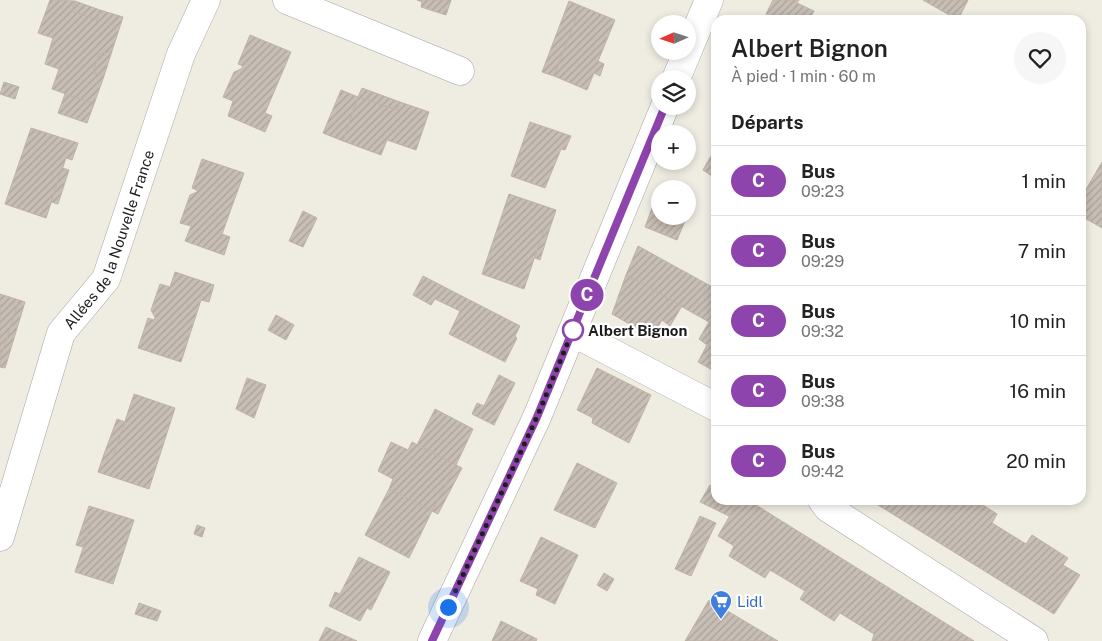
<!DOCTYPE html>
<html lang="fr">
<head>
<meta charset="utf-8">
<style>
  body { margin:0; font-family:"Public Sans",sans-serif; background:#f6f6f6; color:#222; height:100vh; display:flex; flex-direction:column; font-size:19px; white-space:nowrap }
  * { box-sizing:border-box; margin:0 }
  p { font-size:16px; color:#767676 }
  .icon { flex:none; width:28px; height:28px; fill:none; stroke:currentColor; stroke-width:2; stroke-linecap:round; stroke-linejoin:round }
  .map { position:relative; flex:1; overflow:hidden }
  .details { position:absolute; left:711px; top:15px; width:375px; height:490px; display:flex; flex-direction:column; background:#fff; border-radius:15px; box-shadow:0 2px 8px #0003 }
  .details>* { flex:none }
  .badge { padding:0 10px; border-radius:16px; font-size:18px; line-height:32px }
  .needle { width:32px; rotate:267deg }
  .fabs { position:absolute; left:651px; top:15px; display:grid; gap:10px }
  .fabs a { display:grid; place-items:center; width:45px; height:45px; border-radius:50%; background:#fff; box-shadow:0 2px 8px #0003; font-size:25px }
  .you { position:absolute; width:25px; height:25px; margin:-12px; border:4px solid #fff; border-radius:50%; background:#1a73e8; box-shadow:0 0 0 8px #1a73e833 }
  .map>.badge { position:absolute; translate:-50% -50%; box-shadow:0 0 0 2px #fff }
  h2 { padding:0 20px; font-size:19px; line-height:45px }
  .round { display:grid; place-items:center; flex:none; width:52px; height:52px; border-radius:26px; background:#f6f6f6 }
  .head { display:flex; align-items:center; justify-content:space-between; height:85px; padding:0 20px }
  h1 { font-size:24px; font-weight:600; line-height:38px }
  ul { padding:0; list-style:none }
  li { display:flex; align-items:center; gap:15px; height:70px; padding:0 20px; border-top:1px solid #e0e0e0 }
  li div { flex:1 }
  li b { display:block; font-size:19px }
  li em { font-style:normal }
  li .badge { min-width:55px; font-weight:700; text-align:center }
  .map>svg:first-child { display:block }
  .building { fill:url(#building-hatch); stroke:#c1b3a4 }
  .lines { fill:none; stroke-linecap:round; stroke-linejoin:round }
  .street-casing { stroke:#a4a4a4; stroke-width:29 }
  .street { stroke:#fff; stroke-width:28 }
  .line-casing { stroke:#fff; stroke-width:11 }
  .line { stroke:#8e44ad; stroke-width:8 }
  .walk { stroke:#1d1d1d; stroke-width:5; stroke-dasharray:0 9 }
  .stop-dot { fill:#fff; stroke:#8e44ad; stroke-width:2.5 }
  .labels { text-anchor:middle; dominant-baseline:central; stroke-width:4.5; stroke-linejoin:round; paint-order:stroke }
  .street-label { font-size:15px; fill:#1d1d1d; stroke:#fff }
  .stop-label { font-size:15px; font-weight:bold; fill:#1d1d1d; stroke:#fff; text-anchor:start }
  .shop-label { font-size:15px; fill:#366cbe; stroke:#fff; text-anchor:start }
</style>
</head>
<body>
<div class="map">
<svg width="1102" height="641" viewBox="0 0 1102 641">
  <defs>
    <pattern id="building-hatch" width="6" height="6" patternUnits="userSpaceOnUse" patternTransform="scale(1.25)"><rect width="6" height="6" fill="#c7beb5"/><path d="M-1 1l2-2M0 6l6-6M5 7l2-2" fill="none" stroke="#aaa39b"/></pattern>
  </defs>
  <rect width="100%" height="100%" fill="#efece2"/>
  <!-- building -->
  <g class="building">
    <polygon points="50,0 75,1 72,11 97,20 100,10 123,17 112,51 99,54 93,72 104,76 94,104 52,89 59,69 45,64 53,38 38,33"/>
    <polygon points="417,0 451,0 446,15 421,7 422,2"/>
    <polygon points="773,0 799,0 797,3 814,11 809,20 777,20 766,14"/>
    <polygon points="923,0 968,0 958,20"/>
    <polygon points="75,1 100,10 97,20 72,11"/>
    <polygon points="569,1 581,6 554,76 542,72"/>
    <polygon points="581,6 615,20 598,61 604,64 600,76 594,73 587,90 554,76"/>
    <polygon points="250,35 291,52 265,113 272,116 265,132 228,116 233,101 223,97 234,72 241,69 243,66 238,64"/>
    <polygon points="112,51 104,76 93,72 99,54"/>
    <polygon points="4,82 19,87 15,99 0,94"/>
    <polygon points="362,88 400,102 397,110 358,97"/>
    <polygon points="341,90 358,97 343,141 323,133"/>
    <polygon points="65,94 94,104 87,123 58,113"/>
    <polygon points="358,97 397,110 400,102 429,112 416,150 387,140 381,155 343,141"/>
    <polygon points="530,122 571,136 565,150 561,149 545,188 511,176"/>
    <polygon points="31,128 78,143 72,160 66,158 46,218 5,204"/>
    <polygon points="716,147 716,179 703,170"/>
    <polygon points="202,159 244,173 222,234 230,237 224,255 185,241 191,226 180,223 190,195 197,192 197,190 192,188"/>
    <polygon points="1102,162 1102,228 1081,216 1081,198"/>
    <polygon points="62,168 69,170 58,204 51,202"/>
    <polygon points="661,184 671,189 660,189 660,216 687,216 677,240 645,227"/>
    <polygon points="509,194 556,210 549,231 544,229 524,289 482,274"/>
    <polygon points="303,211 317,218 303,247 289,241"/>
    <polygon points="544,229 549,231 540,260 535,258"/>
    <polygon points="638,246 716,289 716,326 626,275"/>
    <polygon points="175,272 214,285 209,302 201,300 181,362 138,348 148,318 154,320 155,317 151,310 160,284 170,287"/>
    <polygon points="626,275 682,306 670,326 662,320 652,337 612,314"/>
    <polygon points="423,276 520,326 515,336 517,338 505,362 449,334 460,311 435,299 431,305 413,295"/>
    <polygon points="0,294 19,300 0,360"/>
    <polygon points="19,300 25,302 5,368 0,367 0,360"/>
    <polygon points="276,315 294,325 286,340 268,330"/>
    <polygon points="709,322 716,326 716,372 698,362 707,345 699,339"/>
    <polygon points="597,368 651,395 629,443 592,423 593,418 577,410"/>
    <polygon points="499,375 515,383 494,425 472,414 477,403 484,406"/>
    <polygon points="247,378 266,385 254,418 236,409"/>
    <polygon points="134,394 175,408 149,489 98,472 103,457 112,460"/>
    <polygon points="435,409 473,429 456,465 417,445"/>
    <polygon points="117,419 125,422 112,460 103,457"/>
    <polygon points="391,442 408,450 412,442 456,465 432,511 389,489 393,479 378,471"/>
    <polygon points="577,463 617,483 595,528 554,510"/>
    <polygon points="456,465 462,468 438,514 432,511"/>
    <polygon points="710,485 716,487 716,500 739,500 729,516 700,502"/>
    <polygon points="389,489 432,511 409,558 365,535"/>
    <polygon points="739,500 748,500 974,641 872,641 874,634 840,613 834,621 800,599 805,591 770,570 765,578 729,556 734,546 718,536"/>
    <polygon points="870,500 975,500 997,514 992,523 1026,544 1032,535 1068,558 1063,565 1080,575 1054,614"/>
    <polygon points="89,506 134,520 113,584 75,572 91,524 84,521"/>
    <polygon points="700,516 716,523 691,576 675,569"/>
    <polygon points="84,521 91,524 83,547 76,545"/>
    <polygon points="197,525 205,528 202,537 194,534"/>
    <polygon points="541,537 578,555 555,604 536,595 538,589 520,581"/>
    <polygon points="359,557 390,572 371,610 367,608 360,621 329,606 335,592 340,594"/>
    <polygon points="604,573 614,579 607,591 597,585"/>
    <polygon points="709,600 778,641 685,641"/>
    <polygon points="139,603 161,611 157,621 135,614"/>
    <polygon points="501,621 537,639 536,641 492,641"/>
    <polygon points="326,627 357,641 319,641"/>
  </g>
  <g class="lines">
    <!-- street casing -->
    <g class="street-casing">
      <g id="street">
        <polyline points="287,0 460,71"/>
        <polyline points="676,79 709,0"/>
        <polyline points="572,332 716,407"/>
        <polyline points="822,500 828,508 1034,641"/>
        <path id="s1" d="M0,537L61,333L106,279L181,54L206,0"/>
        <polyline points="432,641 537,417 665,106"/>
      </g>
    </g>
    <!-- street -->
    <use href="#street" class="street"/>
  </g>
  <g class="lines">
    <!-- line casing -->
    <g class="line-casing">
      <polyline id="line" points="432,641 537,417 665,106"/>
    </g>
    <!-- line -->
    <use href="#line" class="line"/>
    <!-- walk -->
    <polyline class="walk" points="448,607 537,417 573,330"/>
  </g>
  <!-- icons -->
  <defs>
    <g id="supermarket-pin" transform="scale(1.125)"><path d="M0 17L-7.5 6A9.5 9.5 0 1 1 7.5 6Z" fill="#3f7fe0" stroke="#fff"/><path d="M-6-5.5h2.5l.6 2H6L4.5 2H-2.5L-4.4-4H-6ZM-1.5 3.2a1.3 1.3 0 1 0 .1 0ZM3 3.2a1.3 1.3 0 1 0 .1 0Z" fill="#fff"/></g>
  </defs>
  <g fill-rule="evenodd">
    <use href="#supermarket-pin" x="721" y="601"/>
  </g>
  <!-- markers -->
  <circle class="stop-dot" cx="573" cy="330" r="10"/>
  <g class="labels">
    <!-- street labels -->
    <g class="street-label">
      <text stroke="none"><textPath href="#s1" startOffset="320">Allées de la Nouvelle France</textPath></text>
    </g>
    <!-- stop labels -->
    <g class="stop-label">
      <text x="588" y="330">Albert Bignon</text>
    </g>
    <!-- shop labels -->
    <g class="shop-label">
      <text x="737" y="601">Lidl</text>
    </g>
  </g>
</svg>
<div class="fabs">
<a><svg class="needle" viewBox="-14 -14 28 28"><path d="M0-13l5 13h-10z" fill="#e53935"/><path d="M0 13l5-13h-10z" fill="#767676"/></svg></a>
<a><svg class="icon" aria-label="layers" viewBox="0 0 24 24"><path d="M12 4l9 5-9 5-9-5zM3 14l9 5 9-5"/></svg></a>
<a>+</a>
<a>−</a>
</div>
<div class="you" style="left:448px;top:607px"></div>
<b class="badge" style="left:587px;top:295px;background:#8e44ad;color:#fff">C</b>
<section class="details">
<div class="head"><div><h1>Albert Bignon</h1><p>À pied · 1 min · 60 m</p></div><a class="round"><svg class="icon" aria-label="heart" viewBox="0 0 24 24"><path d="M12 20l-8-8c-3-5 5-10 8-4 3-6 11-1 8 4z"/></svg></a></div>
<h2>Départs</h2>
<ul>
<li><span class="badge" style="background:#8e44ad;color:#fff">C</span><div><b>Bus</b><p>09:23</p></div><em>1 min</em></li>
<li><span class="badge" style="background:#8e44ad;color:#fff">C</span><div><b>Bus</b><p>09:29</p></div><em>7 min</em></li>
<li><span class="badge" style="background:#8e44ad;color:#fff">C</span><div><b>Bus</b><p>09:32</p></div><em>10 min</em></li>
<li><span class="badge" style="background:#8e44ad;color:#fff">C</span><div><b>Bus</b><p>09:38</p></div><em>16 min</em></li>
<li><span class="badge" style="background:#8e44ad;color:#fff">C</span><div><b>Bus</b><p>09:42</p></div><em>20 min</em></li>
</ul>
</section>
</div>
</body>
</html>
